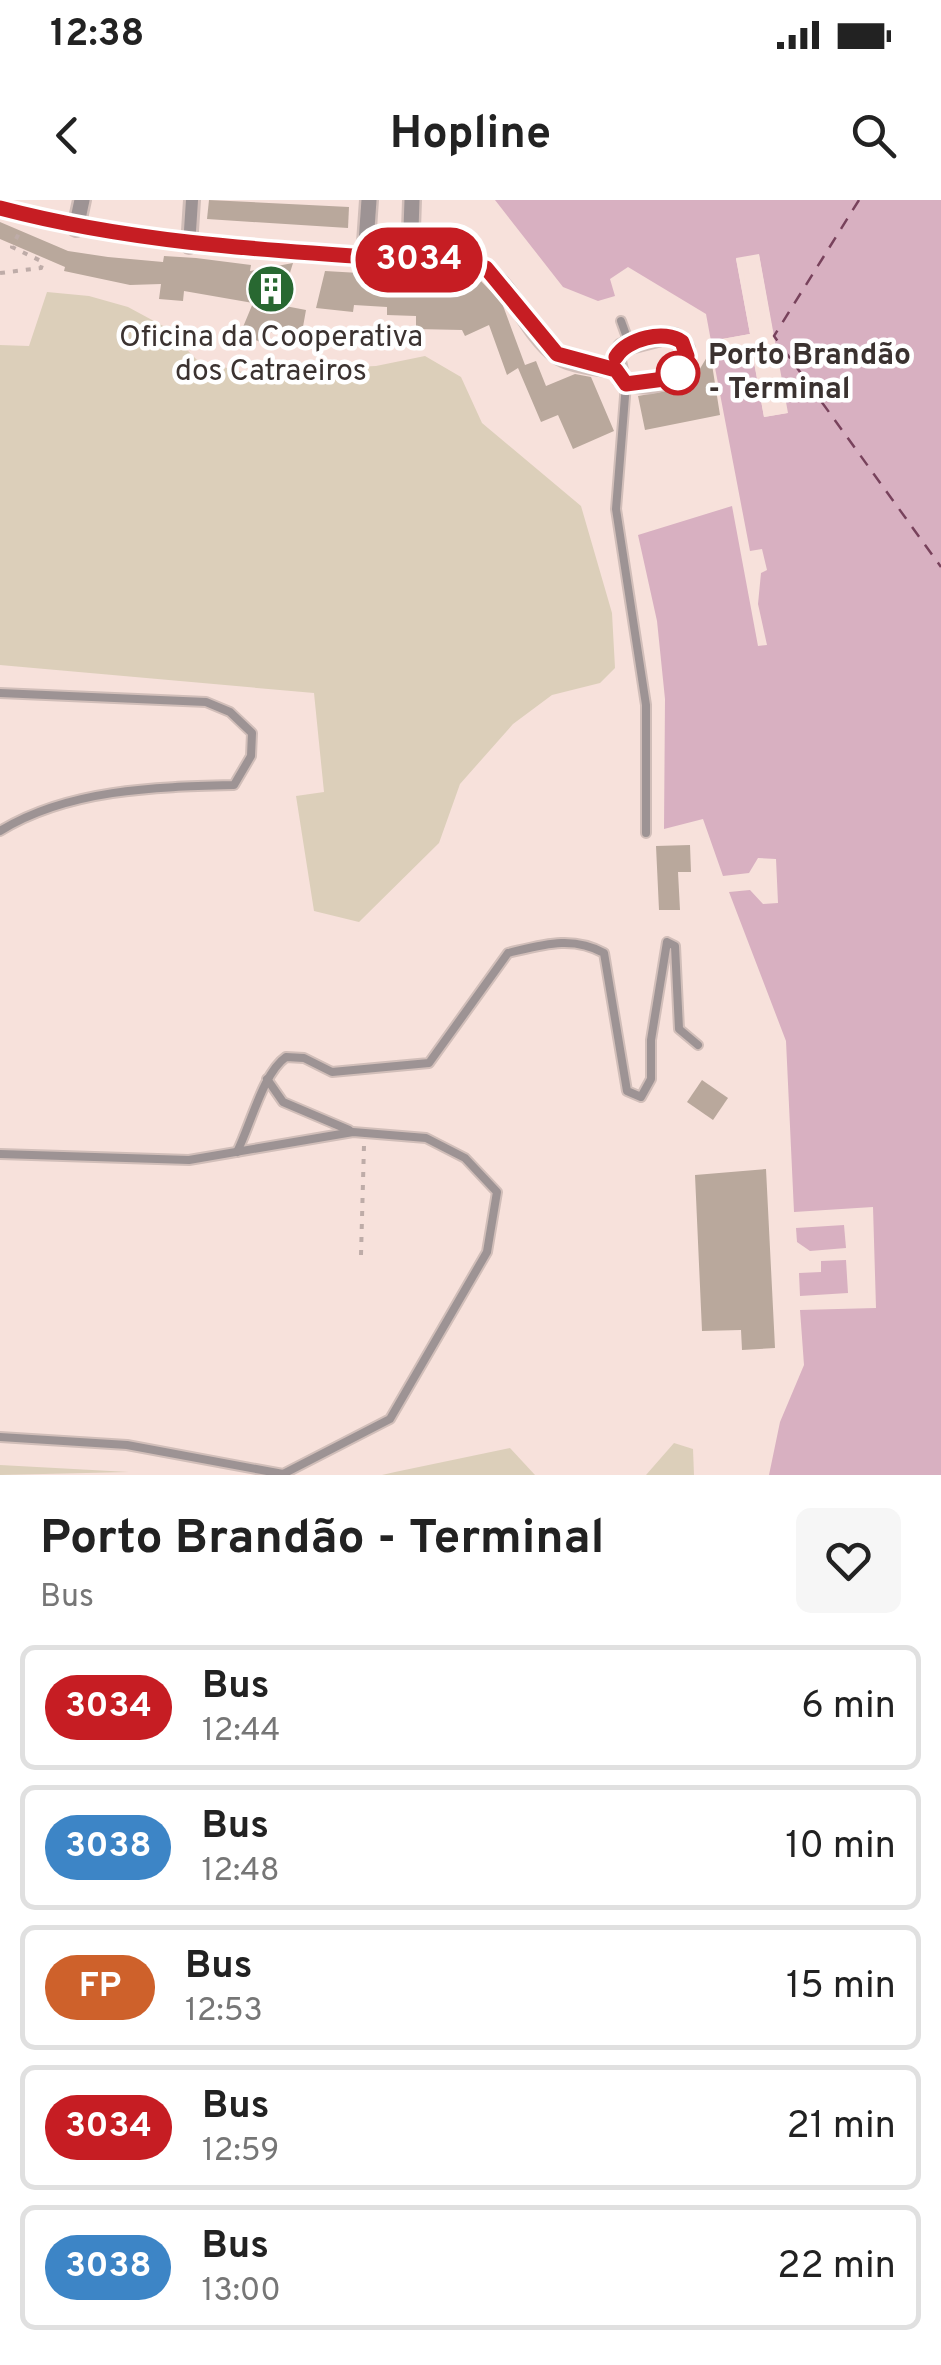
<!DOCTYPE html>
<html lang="en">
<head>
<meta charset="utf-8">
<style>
  body { margin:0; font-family:Overpass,sans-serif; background:#f6f6f6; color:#222; height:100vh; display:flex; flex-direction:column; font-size:38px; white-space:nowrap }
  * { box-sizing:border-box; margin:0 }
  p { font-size:32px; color:#767676 }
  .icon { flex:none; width:55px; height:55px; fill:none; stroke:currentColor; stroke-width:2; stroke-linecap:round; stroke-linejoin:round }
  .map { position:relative; height:1275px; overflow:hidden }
  .panel { display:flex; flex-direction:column; background:#fff; flex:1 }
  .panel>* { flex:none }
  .badge { padding:0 20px; border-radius:32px; font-size:35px; line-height:65px }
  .map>.badge { position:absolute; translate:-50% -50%; box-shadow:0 0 0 5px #fff }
  .round { display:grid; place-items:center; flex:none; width:105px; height:105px; border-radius:15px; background:#f6f6f6 }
  .head { display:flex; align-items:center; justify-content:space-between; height:170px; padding:0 40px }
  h1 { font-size:48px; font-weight:700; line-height:75px }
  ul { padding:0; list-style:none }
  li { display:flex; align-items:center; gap:30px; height:125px; margin:0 20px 15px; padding:0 20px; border:5px solid #e0e0e0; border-radius:15px }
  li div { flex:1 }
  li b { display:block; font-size:38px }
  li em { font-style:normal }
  li .badge { min-width:110px; font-weight:700; text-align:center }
  .status { display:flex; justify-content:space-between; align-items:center; height:70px; padding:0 50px; background:#fff; direction:ltr }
  .status svg { height:28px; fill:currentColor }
  header { display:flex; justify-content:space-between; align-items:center; height:130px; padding:0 40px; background:#fff; font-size:45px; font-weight:700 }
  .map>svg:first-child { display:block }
  .green { fill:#dccfba }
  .water { fill:#d8b0c1 }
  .pier { fill:#f7e1db }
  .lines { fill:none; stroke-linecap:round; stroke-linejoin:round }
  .ferry { stroke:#78425c; stroke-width:2.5; stroke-dasharray:12 10; stroke-linecap:butt }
  .building { fill:#b9a89c }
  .service-casing { stroke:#d1beb9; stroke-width:12 }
  .pedestrian-casing { stroke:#d1beb9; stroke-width:18 }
  .minor-casing { stroke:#d1beb9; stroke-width:20 }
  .path { stroke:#beaca8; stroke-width:4; stroke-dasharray:5 8; stroke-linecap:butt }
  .service { stroke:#9d9394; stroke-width:8 }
  .pedestrian { stroke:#9d9394; stroke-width:12 }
  .minor { stroke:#9d9394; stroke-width:15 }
  .line-casing { stroke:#fff; stroke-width:22 }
  .line { stroke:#c61d23; stroke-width:15 }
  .stop-dot { fill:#fff; stroke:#c61d23; stroke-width:5 }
  .labels { text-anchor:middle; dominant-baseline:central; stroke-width:9; stroke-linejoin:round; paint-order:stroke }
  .poi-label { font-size:30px; fill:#3b3230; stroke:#fff }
  .stop-label { font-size:30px; font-weight:bold; fill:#3b3230; stroke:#fff; text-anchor:start }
</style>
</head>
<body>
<div class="status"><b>12:38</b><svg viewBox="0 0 49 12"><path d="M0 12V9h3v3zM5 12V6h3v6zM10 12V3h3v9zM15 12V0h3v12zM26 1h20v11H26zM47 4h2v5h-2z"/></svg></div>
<header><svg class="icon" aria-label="back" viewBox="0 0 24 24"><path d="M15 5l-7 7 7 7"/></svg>Hopline<svg class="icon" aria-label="search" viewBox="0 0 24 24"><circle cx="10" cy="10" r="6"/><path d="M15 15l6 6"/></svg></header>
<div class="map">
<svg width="941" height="1275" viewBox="0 0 941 1275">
  <rect width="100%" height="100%" fill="#f7e1db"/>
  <!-- green -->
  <g class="green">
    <polygon points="47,92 89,96 128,107 165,127 197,160 242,172 376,166 425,156 461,177 482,223 581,306 612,413 615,468 600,483 552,495 513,524 460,584 439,643 359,722 314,711 296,596 324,592 314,493 0,465 0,145 29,146"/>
    <polygon points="674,1243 693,1249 694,1275 646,1275"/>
    <polygon points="510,1248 535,1275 382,1275 395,1272"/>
    <polygon points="0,1265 129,1272 0,1275"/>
  </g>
  <!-- water -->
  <g class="water">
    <polygon points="495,0 941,0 941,1275 769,1275 780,1222 804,1165 800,1110 876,1108 873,1007 794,1012 786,841 729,692 750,690 763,704 778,703 776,659 758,658 749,673 723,676 703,619 664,629 665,499 657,421 638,335 732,306 758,446 767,445 758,404 761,373 767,370 762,349 750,351 712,152 751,145 764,217 787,213 759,55 736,59 750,134 711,141 706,114 628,67 610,79 615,96 598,101 563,87"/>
    <polygon points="844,1025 846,1048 810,1051 797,1042 796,1028"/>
    <polygon points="846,1060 848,1093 800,1096 799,1073 821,1072 821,1061"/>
  </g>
  <!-- pier -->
  <polygon class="pier" points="759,54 788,213 764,217 751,146 712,152 712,147 755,142 768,211 782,209 755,60 742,62 754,136 711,146 711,141 750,134 736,58"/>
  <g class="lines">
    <!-- ferry -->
    <polyline class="ferry" points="859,0 774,136 941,367"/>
  </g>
  <!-- building -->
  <g class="building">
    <polygon points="209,0 349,7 348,28 207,19"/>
    <polygon points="0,22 68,51 108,57 163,62 164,56 196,58 251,65 250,71 293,63 280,105 306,110 301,138 270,132 266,144 247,137 248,130 243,127 253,103 184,91 183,101 159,99 161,84 130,85 64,71 65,67 0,39"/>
    <polygon points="325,71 480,80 502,103 525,165 536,161 546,186 575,174 591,177 614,231 573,249 558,215 541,222 518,168 507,175 489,125 465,136 462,130 416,129 416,116 387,115 387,107 354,105 353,112 316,108"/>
    <polygon points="710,152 720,215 645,230 638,196 689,187"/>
    <polygon points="690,645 691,672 678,672 680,710 659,710 656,646"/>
    <polygon points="702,880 728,898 713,920 687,902"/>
    <polygon points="766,969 775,1148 742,1150 741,1130 702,1131 695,975"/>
  </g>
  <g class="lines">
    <!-- service casing -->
    <g class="service-casing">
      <g id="service">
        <polyline points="621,121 629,143"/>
        <polyline points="626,184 616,309 646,505 646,633"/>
        <path d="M0,493L206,502L230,512L252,533L251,556L234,585C155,587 68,589 0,631"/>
        <polyline points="267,879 283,902 349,930"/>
        <path d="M237,952C251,924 263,873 286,857L304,858L332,872L429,863L508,753C542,745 572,735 604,753L627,891L641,897L651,879V840L667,742L675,746L679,829L698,845"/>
        <polyline points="0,954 189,960 353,932 426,938 465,958 497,992 487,1052 390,1219 283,1274 127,1245 0,1237"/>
      </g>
    </g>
    <!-- pedestrian casing -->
    <g class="pedestrian-casing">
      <polyline id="pedestrian" points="189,46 192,0"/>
    </g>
    <!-- minor casing -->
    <g class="minor-casing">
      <g id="minor">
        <path d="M0,8C161,50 308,51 472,64C512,77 523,129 556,154C571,165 598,166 616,170"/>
        <polyline points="76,28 82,0"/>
        <polyline points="365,57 369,0"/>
        <polyline points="410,59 412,0"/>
        <path d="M665,136L675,137L686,149C689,180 644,193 621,179L616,157L622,147Z"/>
      </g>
    </g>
    <!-- path -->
    <g class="path">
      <polyline points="0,73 41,68 43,62 12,47 20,31"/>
      <polyline points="361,1055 364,945"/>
    </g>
    <!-- service -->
    <use href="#service" class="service"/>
    <!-- pedestrian -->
    <use href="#pedestrian" class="pedestrian"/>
    <!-- minor -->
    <use href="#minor" class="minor"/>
  </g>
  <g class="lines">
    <!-- line casing -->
    <g class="line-casing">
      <path id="line" d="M0,8C155,49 313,52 472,64L486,68L557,154L616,170L626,184L672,178L687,156L682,142C665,129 626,139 616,157"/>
    </g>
    <!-- line -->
    <use href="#line" class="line"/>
  </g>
  <!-- icons -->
  <defs>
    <g id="building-disc" transform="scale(2.5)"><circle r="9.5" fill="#286831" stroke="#fff"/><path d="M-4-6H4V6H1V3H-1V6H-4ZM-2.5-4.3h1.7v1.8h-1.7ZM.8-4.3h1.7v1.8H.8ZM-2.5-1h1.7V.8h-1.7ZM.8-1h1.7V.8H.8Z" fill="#fff"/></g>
  </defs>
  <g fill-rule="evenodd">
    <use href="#building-disc" x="271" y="89"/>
  </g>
  <!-- markers -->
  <circle class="stop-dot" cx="678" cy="173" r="20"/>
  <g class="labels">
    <!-- poi labels -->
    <g class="poi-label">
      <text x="271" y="138">Oficina da Cooperativa<tspan x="271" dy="34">dos Catraeiros</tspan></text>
    </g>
    <!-- stop labels -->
    <g class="stop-label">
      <text x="708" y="156">Porto Brandão<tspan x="708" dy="34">- Terminal</tspan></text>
    </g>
  </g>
</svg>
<b class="badge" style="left:419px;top:60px;background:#c61d23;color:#fff">3034</b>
</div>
<section class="panel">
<div class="head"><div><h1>Porto Brandão - Terminal</h1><p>Bus</p></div><a class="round"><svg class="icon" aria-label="heart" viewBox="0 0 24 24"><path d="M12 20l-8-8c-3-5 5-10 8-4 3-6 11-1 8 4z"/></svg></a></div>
<ul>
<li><span class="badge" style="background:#c61d23;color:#fff">3034</span><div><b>Bus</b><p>12:44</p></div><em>6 min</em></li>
<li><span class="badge" style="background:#3d85c6;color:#fff">3038</span><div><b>Bus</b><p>12:48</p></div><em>10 min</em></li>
<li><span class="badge" style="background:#ce612b;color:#fff">FP</span><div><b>Bus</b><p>12:53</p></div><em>15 min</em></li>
<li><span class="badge" style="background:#c61d23;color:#fff">3034</span><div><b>Bus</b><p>12:59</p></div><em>21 min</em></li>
<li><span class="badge" style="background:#3d85c6;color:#fff">3038</span><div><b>Bus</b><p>13:00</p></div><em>22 min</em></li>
</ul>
</section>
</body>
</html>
